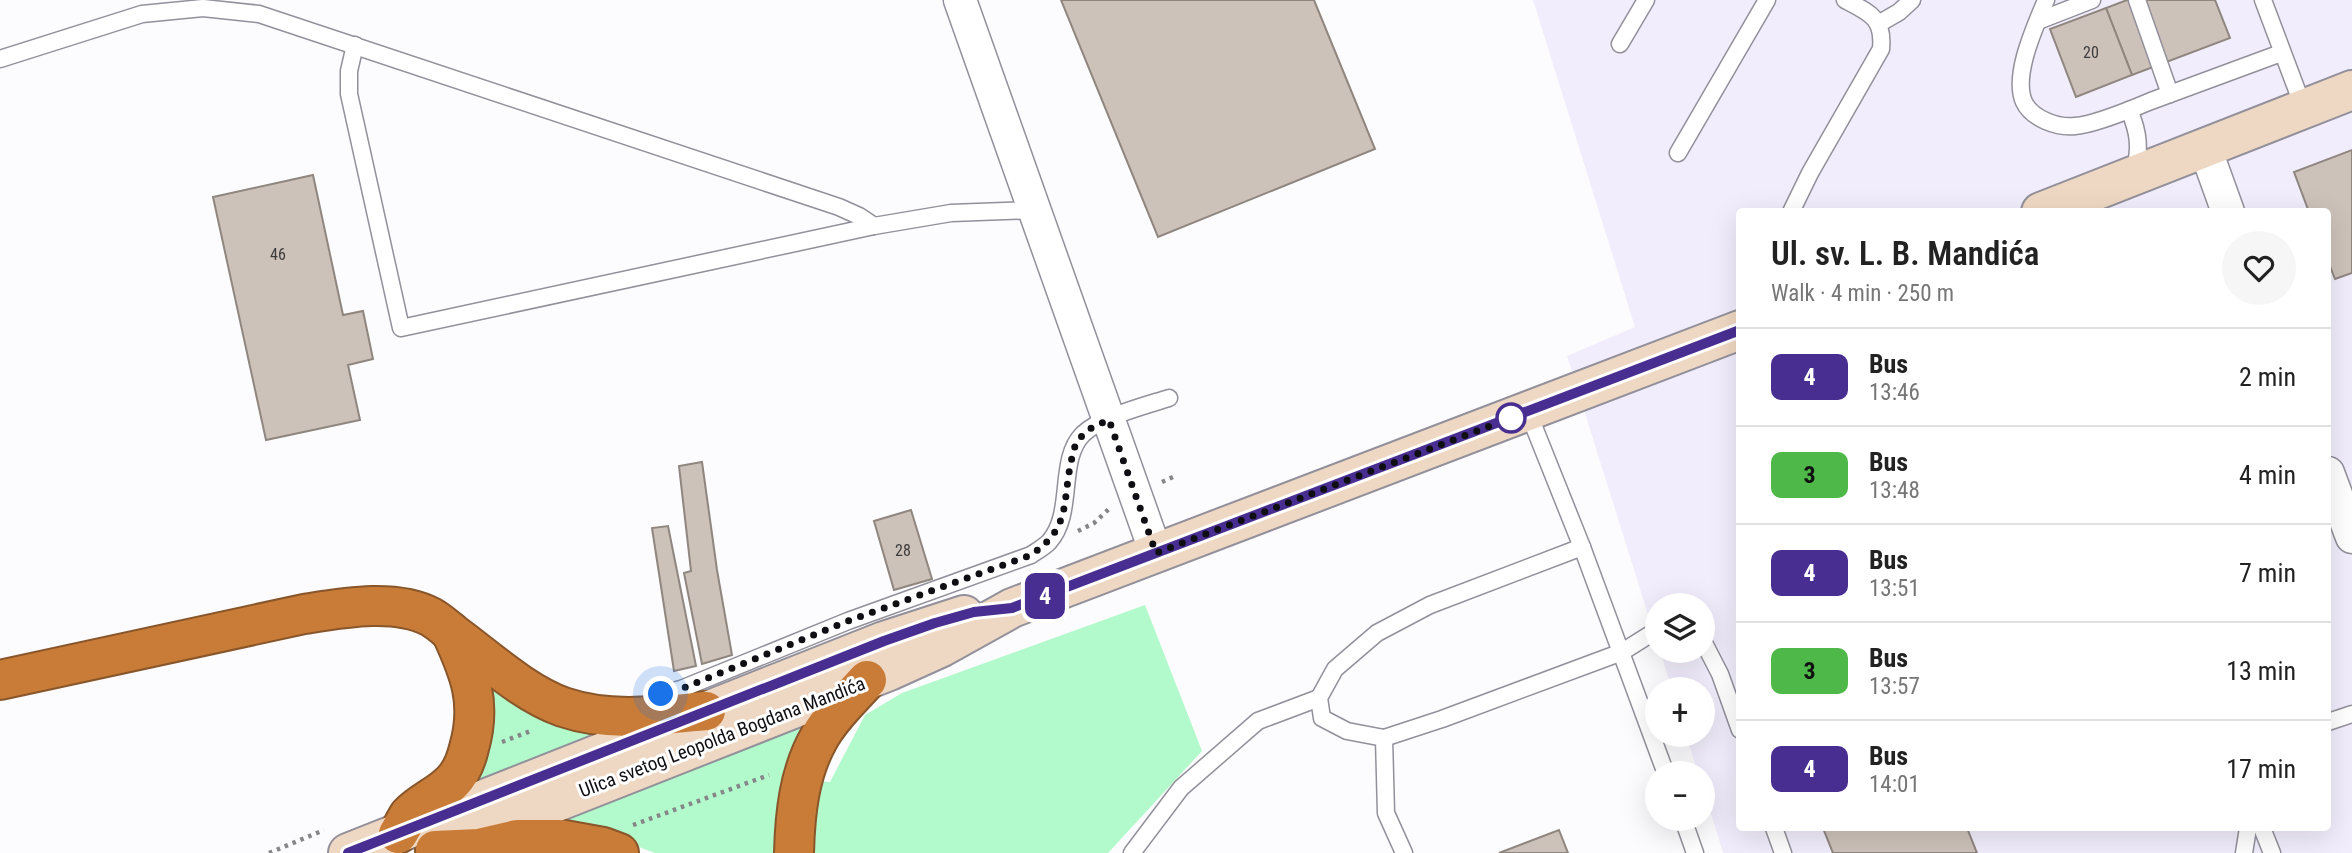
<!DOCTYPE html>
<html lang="en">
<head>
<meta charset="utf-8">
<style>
  body { margin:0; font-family:"Roboto Condensed",sans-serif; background:#f6f6f6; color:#222; height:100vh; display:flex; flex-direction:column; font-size:26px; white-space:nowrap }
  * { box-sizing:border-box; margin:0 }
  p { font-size:23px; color:#767676 }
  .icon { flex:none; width:38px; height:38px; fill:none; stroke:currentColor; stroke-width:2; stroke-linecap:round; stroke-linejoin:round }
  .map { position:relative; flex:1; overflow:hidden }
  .panel { position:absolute; left:1736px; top:208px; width:595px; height:623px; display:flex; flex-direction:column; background:#fff; border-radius:7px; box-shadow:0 7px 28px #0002 }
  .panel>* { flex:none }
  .badge { padding:0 14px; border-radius:10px; font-size:24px; line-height:46px }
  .fabs { position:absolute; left:1645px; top:593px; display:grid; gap:14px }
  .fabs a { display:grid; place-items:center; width:70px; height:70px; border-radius:50%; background:#fff; box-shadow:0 7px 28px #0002; font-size:35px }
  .you { position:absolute; width:35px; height:35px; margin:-18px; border:5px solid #fff; border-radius:50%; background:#1a73e8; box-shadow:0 0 0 10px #1a73e833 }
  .map>.badge { position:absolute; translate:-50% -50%; box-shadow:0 0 0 4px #fff }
  .round { display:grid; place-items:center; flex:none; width:74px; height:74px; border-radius:37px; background:#f6f6f6 }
  .head { display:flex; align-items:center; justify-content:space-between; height:119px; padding:0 35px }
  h1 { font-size:33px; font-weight:600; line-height:52px }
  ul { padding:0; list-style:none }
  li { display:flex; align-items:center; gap:21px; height:98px; padding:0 35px; border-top:2px solid #e0e0e0 }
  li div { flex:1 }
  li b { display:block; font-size:26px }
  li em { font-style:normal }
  li .badge { min-width:77px; font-weight:700; text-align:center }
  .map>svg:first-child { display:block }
  .built { fill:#f1edfc; fill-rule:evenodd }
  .green { fill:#b2facb }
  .building { fill:#ccc2ba; stroke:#8f867f; stroke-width:2 }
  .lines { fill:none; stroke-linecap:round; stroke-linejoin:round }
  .lane-casing { stroke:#92909a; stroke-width:19 }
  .street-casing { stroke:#92909a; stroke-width:35 }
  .secondary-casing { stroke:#92909a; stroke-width:42 }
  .highway-casing { stroke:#88562a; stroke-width:42 }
  .path { stroke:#868588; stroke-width:4.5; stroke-dasharray:3.5 5; stroke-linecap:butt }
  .lane { stroke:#fff; stroke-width:16 }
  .street { stroke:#fff; stroke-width:32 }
  .secondary { stroke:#efd8c3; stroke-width:38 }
  .highway { stroke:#c97c37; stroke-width:38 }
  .line-casing { stroke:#fff; stroke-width:16 }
  .line { stroke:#492e92; stroke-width:10 }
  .walk { stroke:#0f0e12; stroke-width:7; stroke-dasharray:0 12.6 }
  .stop-dot { fill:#fff; stroke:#492e92; stroke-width:3.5 }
  .labels { text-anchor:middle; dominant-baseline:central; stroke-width:6; stroke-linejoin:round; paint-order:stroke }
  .number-label { font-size:16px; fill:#3e3b3c }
  .street-label { font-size:19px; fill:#0f0e12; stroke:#fff }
</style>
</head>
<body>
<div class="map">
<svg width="2352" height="853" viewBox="0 0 2352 853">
  <rect width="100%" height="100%" fill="#fcfbfd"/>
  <!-- built -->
  <path class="built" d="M1533,0H2352V853H1723L1703,787V774L1698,773L1686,735H1703V690L1672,689L1660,651H1703V606H1657V643L1567,356L1635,327ZM1740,212H2328V828H1740Z"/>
  <!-- green -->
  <g class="green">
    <polygon points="1145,605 1202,751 1108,853 810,853 819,781 830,782 865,715 902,693"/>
    <polygon points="481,678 622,733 471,786"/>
    <polygon points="813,712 779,853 655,853 623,841 545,819"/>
  </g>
  <!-- building -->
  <g class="building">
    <polygon points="1061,0 1314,0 1375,149 1158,237"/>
    <polygon points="2127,0 2215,0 2230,38 2132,75 2106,8"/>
    <polygon points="2106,8 2132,75 2076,97 2050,29"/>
    <polygon points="2352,150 2352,273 2335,279 2328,261 2328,212 2309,212 2294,172"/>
    <polygon points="313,175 343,315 363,311 373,359 348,365 360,420 266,440 213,197"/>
    <polygon points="702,462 717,570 732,655 702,664 684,573 691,571 679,466"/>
    <polygon points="911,510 932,579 894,590 874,521"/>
    <polygon points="668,526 696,666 674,671 652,528"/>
    <polygon points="1823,828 1967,828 1977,853 1833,853"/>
    <polygon points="1559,830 1568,853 1499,853"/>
  </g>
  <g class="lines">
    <!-- lane casing -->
    <g class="lane-casing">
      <g id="lane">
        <path d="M2046,0C2036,25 2012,75 2024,102C2032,119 2058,128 2075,126C2093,125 2132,109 2151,101C2194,85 2238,69 2281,53"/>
        <polyline points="2137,0 2170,94"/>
        <polyline points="2263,0 2304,109"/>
        <polyline points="2038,21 2092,0"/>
        <polyline points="1880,23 1899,12 1912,0"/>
        <polyline points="1620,44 1646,0"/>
        <polyline points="355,45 349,71 349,94 401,328 874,226 951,213 1035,210"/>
        <polyline points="0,59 142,14 203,8 259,14 839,207 859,216 874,226"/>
        <path d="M2129,110C2138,130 2142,150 2133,172"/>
        <polyline points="1678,153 1767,0"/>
        <path d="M1791,212L1810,173L1881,49C1884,18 1870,13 1845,0"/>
        <polyline points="1528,412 1582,547 1666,774"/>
        <polyline points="1582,547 1430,605 1377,633 1335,669 1319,698 1322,718 1347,731 1384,738 1442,719 1622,652 1657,630"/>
        <polyline points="1703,641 1720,674 1740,730"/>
        <path d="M661,694L681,689L848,621L1031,555C1037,551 1044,547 1049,542C1075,513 1057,460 1083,434C1101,417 1144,406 1169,398"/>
        <polyline points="2328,722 2352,714"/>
        <polyline points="1384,738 1386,813 1404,853"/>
        <polyline points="1683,819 1695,853"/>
        <polyline points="1774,828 1783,853"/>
        <polyline points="2262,828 2272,853"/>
        <polyline points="1132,853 1181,788 1258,721 1319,698"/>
        <polyline points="2244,853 2248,828"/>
      </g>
    </g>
    <!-- street casing -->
    <g class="street-casing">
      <g id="street">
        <polyline points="960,0 1156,553"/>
        <polyline points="2205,148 2228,212"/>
        <polyline points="2328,473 2352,537"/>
      </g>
    </g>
    <!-- secondary casing -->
    <g class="secondary-casing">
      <g id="secondary">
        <polyline points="2041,212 2352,90"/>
        <polyline points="458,841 889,671 942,647 1012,608 1740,330"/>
        <polyline points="348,853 884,641 964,615"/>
      </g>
    </g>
    <!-- highway casing -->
    <g class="highway-casing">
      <g id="highway">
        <path d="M0,680L304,614C342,608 395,598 431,617C440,622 448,630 456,636C490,661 524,693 563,707C610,723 658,716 706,711"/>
        <path d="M398,834C402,828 405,821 409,815C421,802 440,795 452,782C462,772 466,761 469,748C482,703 470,673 451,632"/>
        <polyline points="435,850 479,848 517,839 559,839 603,847 619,853"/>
        <path d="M794,853C795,814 799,773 819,738C831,716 851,698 867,680"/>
      </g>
    </g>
    <!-- path -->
    <g class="path">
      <polyline points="1162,482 1173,477"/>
      <polyline points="1078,531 1094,523 1110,508"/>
      <polyline points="502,742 533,730"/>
      <polyline points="633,825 769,775"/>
      <polyline points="269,853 324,830"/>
    </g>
    <!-- lane -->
    <use href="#lane" class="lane"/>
    <!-- street -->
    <use href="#street" class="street"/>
    <!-- secondary -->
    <use href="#secondary" class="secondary"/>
    <!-- highway -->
    <use href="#highway" class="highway"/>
  </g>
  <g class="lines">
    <!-- line casing -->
    <g class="line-casing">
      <polyline id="line" points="348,853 884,641 935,623 974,612 1012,608 1740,330"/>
    </g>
    <!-- line -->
    <use href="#line" class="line"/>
    <!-- walk -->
    <path class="walk" d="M661,694L681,689L848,621L1031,555C1071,527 1062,505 1071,462C1073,453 1074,444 1081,437C1088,428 1099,424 1109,420L1156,553L1511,418"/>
  </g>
  <!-- markers -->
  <circle class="stop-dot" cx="1511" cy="418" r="14"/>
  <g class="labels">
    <!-- number labels -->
    <g class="number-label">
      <text x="2091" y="52">20</text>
      <text x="278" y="254">46</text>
      <text x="903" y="550">28</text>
    </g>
    <!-- street labels -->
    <g class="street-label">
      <text transform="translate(722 737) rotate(-21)">Ulica svetog Leopolda Bogdana Mandića</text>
    </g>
  </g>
</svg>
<div class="fabs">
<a><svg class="icon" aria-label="layers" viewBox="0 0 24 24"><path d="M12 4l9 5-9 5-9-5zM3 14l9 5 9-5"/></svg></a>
<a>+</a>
<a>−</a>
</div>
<div class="you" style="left:661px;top:694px"></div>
<b class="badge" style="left:1045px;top:596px;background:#492e92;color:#fff">4</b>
<section class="panel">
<div class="head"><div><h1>Ul. sv. L. B. Mandića</h1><p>Walk · 4 min · 250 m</p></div><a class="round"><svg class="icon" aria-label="heart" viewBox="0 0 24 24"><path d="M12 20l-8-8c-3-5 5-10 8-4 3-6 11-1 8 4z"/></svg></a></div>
<ul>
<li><span class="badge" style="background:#492e92;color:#fff">4</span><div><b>Bus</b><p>13:46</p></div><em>2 min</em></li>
<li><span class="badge" style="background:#4eb848;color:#111">3</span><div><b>Bus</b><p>13:48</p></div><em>4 min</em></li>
<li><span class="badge" style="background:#492e92;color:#fff">4</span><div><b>Bus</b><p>13:51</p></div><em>7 min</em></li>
<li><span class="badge" style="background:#4eb848;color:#111">3</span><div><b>Bus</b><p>13:57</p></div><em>13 min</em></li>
<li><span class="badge" style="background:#492e92;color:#fff">4</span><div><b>Bus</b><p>14:01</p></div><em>17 min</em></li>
</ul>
</section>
</div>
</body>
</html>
